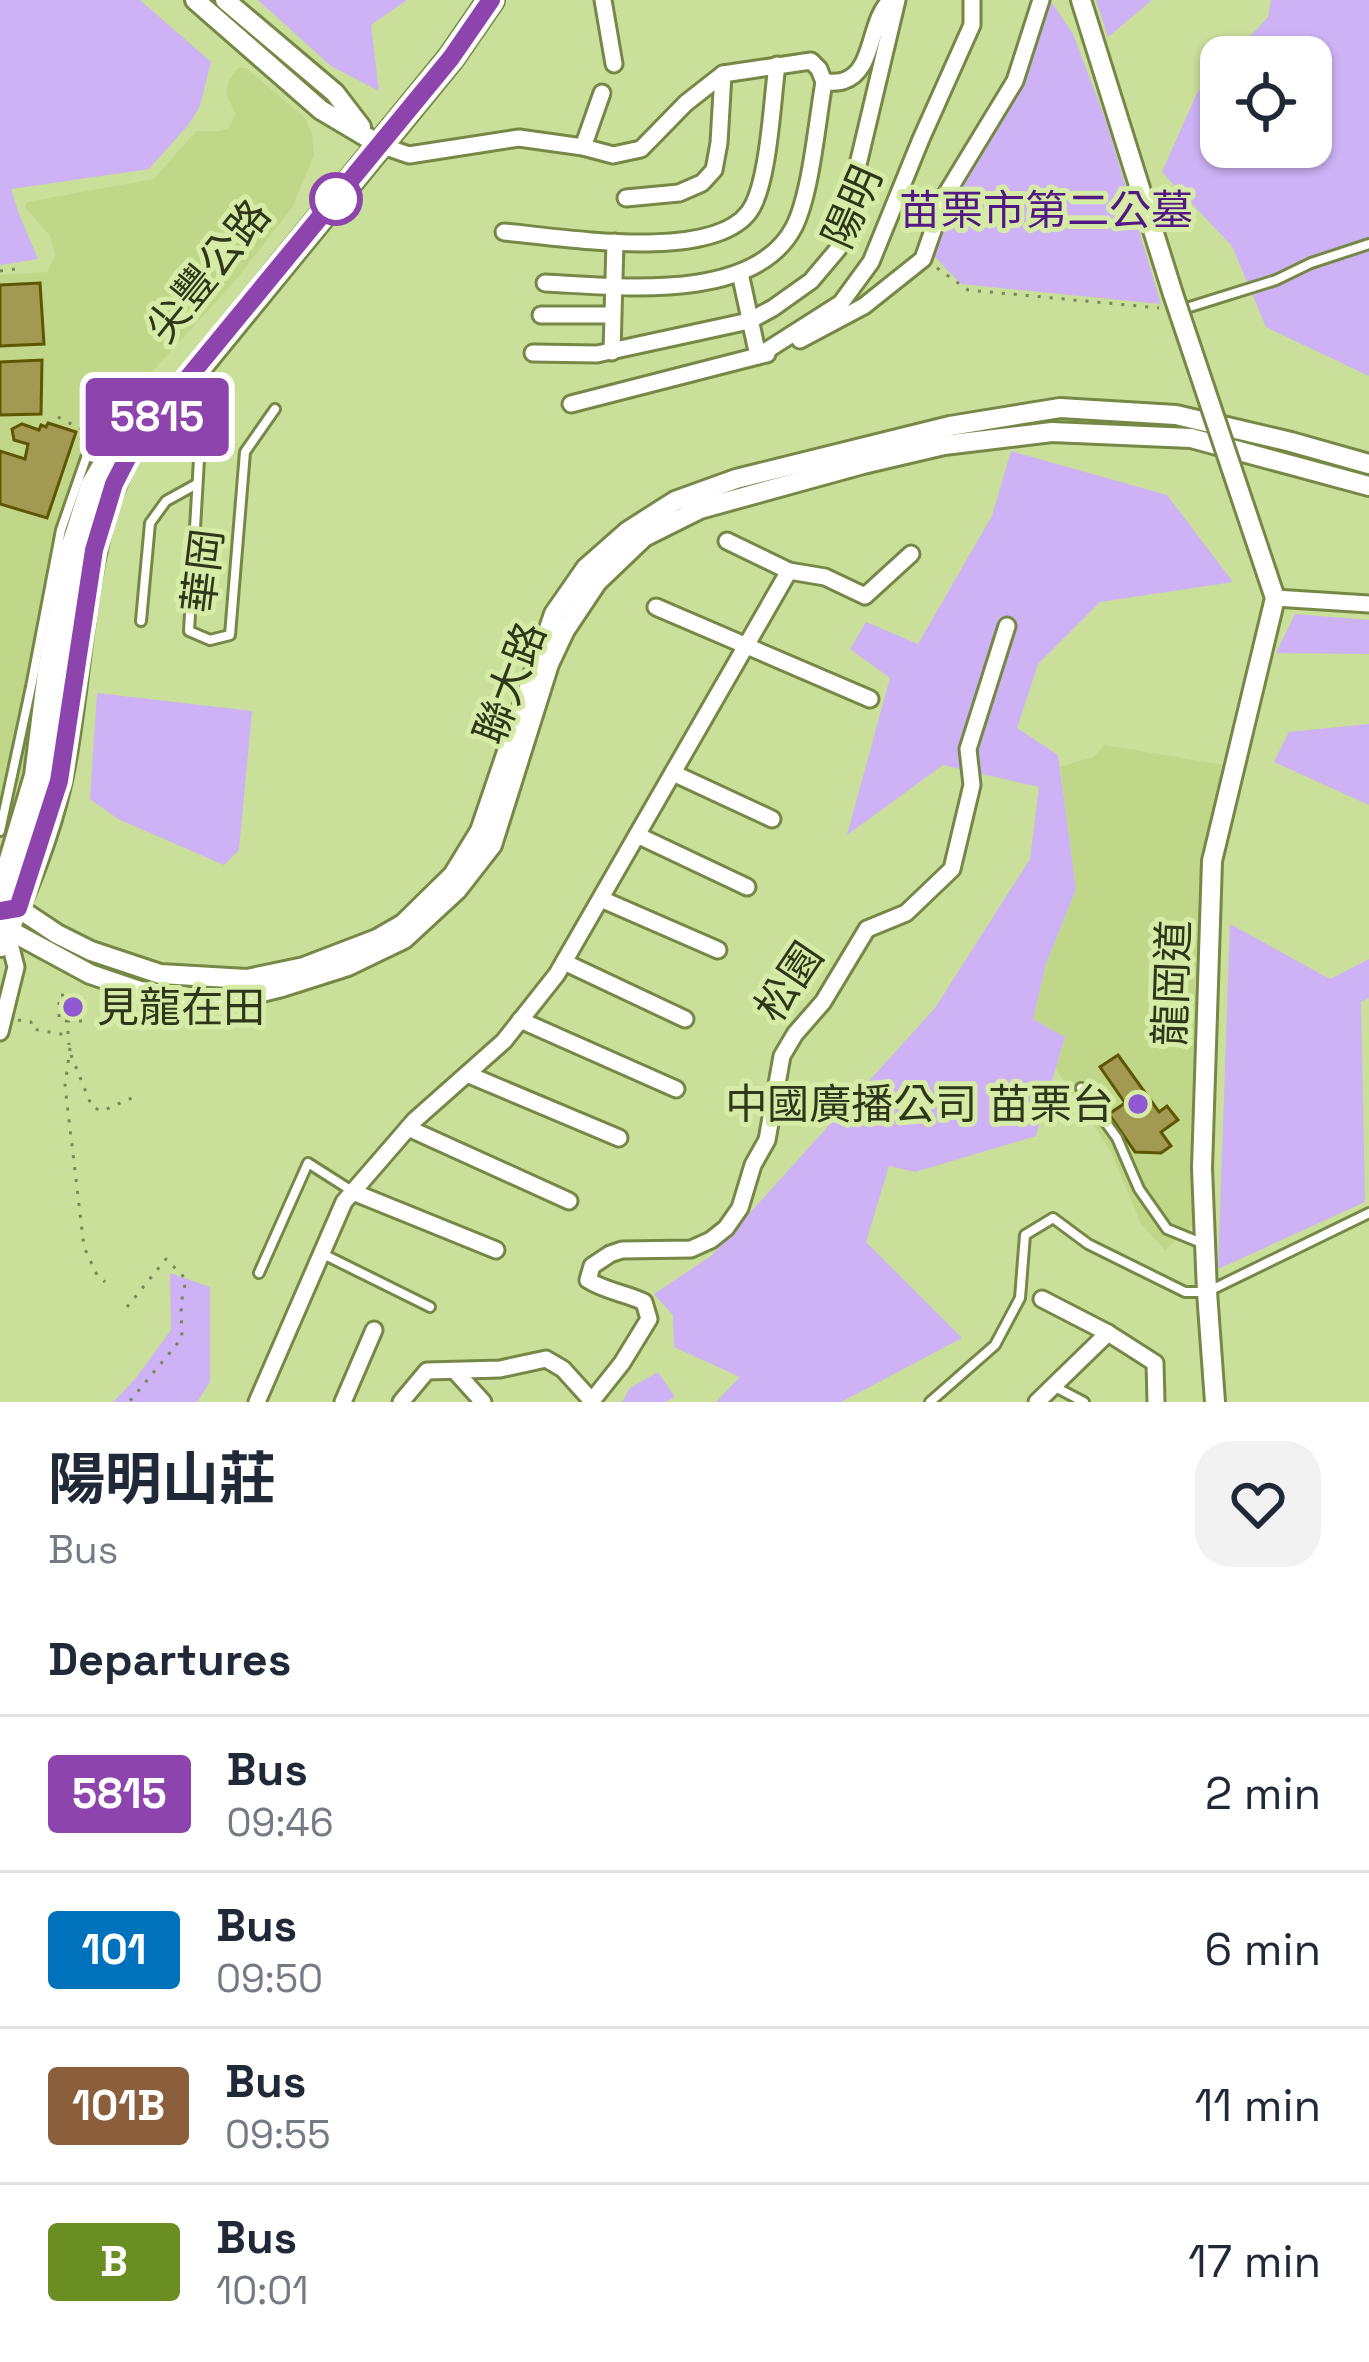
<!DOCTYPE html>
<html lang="en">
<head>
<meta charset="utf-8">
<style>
  body { margin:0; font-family:"Space Grotesk","Noto Sans TC",sans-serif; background:#f2f2f3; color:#1f2937; height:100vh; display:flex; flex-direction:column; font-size:45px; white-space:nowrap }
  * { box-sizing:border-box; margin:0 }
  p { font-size:39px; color:#747a83 }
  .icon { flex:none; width:66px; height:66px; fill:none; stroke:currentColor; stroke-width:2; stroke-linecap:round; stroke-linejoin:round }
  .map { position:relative; height:1402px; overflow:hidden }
  .details { display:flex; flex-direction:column; background:#fff; flex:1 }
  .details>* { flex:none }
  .badge { padding:0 24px; border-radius:9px; font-size:42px; line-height:78px }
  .controls { position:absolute; left:1200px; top:36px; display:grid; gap:24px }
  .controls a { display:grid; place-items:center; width:132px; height:132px; border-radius:24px; background:#fff; box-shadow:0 3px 9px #0004; font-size:60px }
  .map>.badge { position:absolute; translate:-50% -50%; box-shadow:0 0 0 6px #fff }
  h2 { padding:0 48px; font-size:45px; line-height:108px }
  .round { display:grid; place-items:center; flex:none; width:126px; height:126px; border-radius:36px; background:#f2f2f3 }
  .overview { display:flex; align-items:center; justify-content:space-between; height:204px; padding:0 48px }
  h1 { font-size:57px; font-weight:700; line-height:90px }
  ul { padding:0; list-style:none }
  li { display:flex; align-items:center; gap:36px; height:156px; padding:0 48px; border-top:3px solid #e0e1e3 }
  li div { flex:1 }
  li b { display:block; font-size:45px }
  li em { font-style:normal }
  li .badge { min-width:132px; font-weight:700; text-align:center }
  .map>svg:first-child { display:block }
  .built { fill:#c0d78a }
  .green { fill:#cdb2f6 }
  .building { fill:#a29952; stroke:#5f5601; stroke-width:3 }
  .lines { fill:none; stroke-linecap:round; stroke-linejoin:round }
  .service-casing { stroke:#758846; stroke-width:14 }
  .minor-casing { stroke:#758846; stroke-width:21 }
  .tertiary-casing { stroke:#758846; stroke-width:24 }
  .primary-casing { stroke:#758846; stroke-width:30 }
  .path { stroke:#788757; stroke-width:3; stroke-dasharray:3 9; stroke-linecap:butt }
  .service { stroke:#fff; stroke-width:8 }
  .minor { stroke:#fff; stroke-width:15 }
  .tertiary { stroke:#fff; stroke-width:18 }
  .primary { stroke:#fff; stroke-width:24 }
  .tertiary-bridge-casing { stroke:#758846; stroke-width:24; stroke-linecap:butt }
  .tertiary-bridge { stroke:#fff; stroke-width:18 }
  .line-casing { stroke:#fff; stroke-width:27 }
  .line { stroke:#8e44ad; stroke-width:18 }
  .stop-dot { fill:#fff; stroke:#8e44ad; stroke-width:6 }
  .poi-dot { fill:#9159d1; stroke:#d6eca6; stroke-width:4.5 }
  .labels { text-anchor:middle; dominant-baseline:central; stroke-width:10; stroke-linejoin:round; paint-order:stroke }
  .street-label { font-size:42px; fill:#2f371b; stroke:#d6eca6 }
  .park-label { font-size:42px; fill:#521985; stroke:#d6eca6 }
  .poi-label { font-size:42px; fill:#2f371b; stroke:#d6eca6; text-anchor:start }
</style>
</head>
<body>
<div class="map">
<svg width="1369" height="1402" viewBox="0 0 1369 1402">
  <rect width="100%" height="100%" fill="#c9df9a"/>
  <!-- built -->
  <g class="built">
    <polygon points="238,68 246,68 305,118 312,134 314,155 292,208 233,283 110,418 89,460 64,538 27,778 0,796 0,275 47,272 55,256 50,235 25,208 27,202 154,179 196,131 219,131 228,129 236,114 226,95 228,82"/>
    <polygon points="1105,745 1224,765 1202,890 1192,1226 1165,1250 1141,1224 1111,1152 1056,1069 1065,1037 1033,1020 1046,964 1076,889 1060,767 1093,757"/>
  </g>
  <!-- green -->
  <g class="green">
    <polygon points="0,0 140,0 211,62 200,106 189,124 149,169 11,189 19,214 38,259 0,265"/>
    <polygon points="258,0 407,0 371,25 379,91 331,66"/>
    <polygon points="1050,0 1073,34 1106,121 1161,304 961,284 934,256 940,223 1009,111"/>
    <polygon points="1096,0 1152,0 1108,37"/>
    <polygon points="1271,0 1369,0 1369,376 1266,327 1232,246 1162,172 1197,93 1221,67 1221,147 1311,147 1311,57 1231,57 1268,17"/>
    <polygon points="1011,451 1167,495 1233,582 1100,602 1038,664 1017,728 1058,755 1076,889 1046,964 1033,1019 1065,1037 1036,1136 915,1172 889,1166 866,1242 962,1338 841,1402 716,1402 740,1377 674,1347 673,1315 654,1294 711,1256 935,1008 1030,859 1039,787 943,765 847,835 890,678 850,649 866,622 918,644 992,516"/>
    <polygon points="1295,614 1369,620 1369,654 1276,653"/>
    <polygon points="97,693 252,711 239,850 224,865 118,819 90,799"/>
    <polygon points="1369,724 1369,805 1274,762 1289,732"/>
    <polygon points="1230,924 1330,979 1369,959 1369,998 1361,1002 1365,1202 1218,1269"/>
    <polygon points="170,1273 210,1287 210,1382 197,1402 113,1402 136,1378 171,1330"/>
    <polygon points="658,1372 675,1397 665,1402 622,1402 630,1388"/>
  </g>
  <!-- building -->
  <g class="building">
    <polygon points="40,283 44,344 0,346 0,285"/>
    <polygon points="42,360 41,414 0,415 0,362"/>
    <polygon points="48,423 76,432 47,518 0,504 0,451 25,459 28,444 14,440 12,429 22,424 39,430 41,425 46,427"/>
    <polygon points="1118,1055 1159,1112 1167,1106 1178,1120 1161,1132 1171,1146 1161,1153 1135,1152 1109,1114 1125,1103 1100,1067"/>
  </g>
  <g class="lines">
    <!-- service casing -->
    <g class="service-casing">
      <g id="service">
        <polyline points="1180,310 1276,280 1311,263 1369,244"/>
        <polyline points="165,386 178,393 201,425 189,631 210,640 230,635 245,452 275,409"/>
        <polyline points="141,621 150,523 166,501 195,485"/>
        <polyline points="0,831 31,687 61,530 86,458 104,421"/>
        <polyline points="1081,1088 1117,1138 1139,1189 1167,1229 1204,1244"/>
        <polyline points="323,1254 430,1307"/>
        <polyline points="259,1273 308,1163 352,1191"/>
        <polyline points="1055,1387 1084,1402"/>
        <polyline points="930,1402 995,1345 1020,1298 1025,1235 1053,1218 1088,1244 1185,1292 1207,1292 1369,1213"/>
      </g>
    </g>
    <!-- minor casing -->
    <g class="minor-casing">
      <g id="minor">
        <polyline points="603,0 614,64"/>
        <path d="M824,82C830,82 837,83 843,81C875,72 868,20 891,0"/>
        <path d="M380,145L409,155L519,138L583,147L613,155L641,149L686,103L723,74L811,61L819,69L824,82C817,121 811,194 794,227C754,304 616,286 545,283"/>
        <polyline points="583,147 602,93"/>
        <polyline points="626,198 679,193 702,183 714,170 719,143 723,74"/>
        <path d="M504,232C561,237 711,263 749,212C769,185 772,100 777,65"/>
        <polyline points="740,273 758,356 767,354"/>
        <polyline points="541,315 612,315"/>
        <polyline points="800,340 864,306 923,259 945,196 1015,81 1041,0"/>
        <polyline points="612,352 615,242"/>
        <polyline points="533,353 597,354 749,321 773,308 811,281 838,249 897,0"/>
        <polyline points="571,404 758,356 841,303 871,262 921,139 972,25 972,0"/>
        <polyline points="727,541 789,571 825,577 865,596 911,554"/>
        <polyline points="1275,598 1369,604"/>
        <polyline points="656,607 870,699"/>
        <polyline points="673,773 772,819"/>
        <polyline points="637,835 747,887"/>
        <polyline points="601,899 718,950"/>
        <polyline points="564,962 685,1019"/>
        <polyline points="520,1020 676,1089"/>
        <polyline points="0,1032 16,967 7,932"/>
        <polyline points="467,1074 619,1138"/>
        <polyline points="408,1128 569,1201"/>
        <polyline points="353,1192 496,1250"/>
        <polyline points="1042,1299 1108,1333 1155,1363 1156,1402"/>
        <polyline points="455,1371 483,1402"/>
        <polyline points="257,1402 344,1202 415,1120 504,1041 557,974 789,571"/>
        <polyline points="343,1402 374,1330"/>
        <polyline points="401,1402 427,1371 500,1369 546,1359 563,1369 592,1401"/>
        <path d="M591,1402L622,1363L649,1319L644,1302C625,1293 605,1291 588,1280L592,1266L610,1254L622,1250L691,1249L711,1240L726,1228L740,1208L753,1165L767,1140L782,1056L795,1034L823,1002L867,929L906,913L952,869L972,785L968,749L1007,626"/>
        <polyline points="1037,1402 1108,1333"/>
      </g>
    </g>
    <!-- tertiary casing -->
    <g class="tertiary-casing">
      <g id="tertiary">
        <polyline points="195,0 321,110 380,145"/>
        <polyline points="225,0 335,93 361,127"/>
        <polyline points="1081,0 1173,294"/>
        <polyline points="3,911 18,908 57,934 91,951 160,974 247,979 304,967 377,939 403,924 453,875 480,831 554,614 586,568 628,531 675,501 736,479 950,426 1060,408 1176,415 1291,442 1369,464"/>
        <polyline points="2,922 7,929 90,974 140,991 197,998 238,998 282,987 348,966 404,939 457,890 492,845 549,664 565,630 597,582 644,537 700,509 863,464 944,445 1052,432 1191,438 1369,486"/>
        <polyline points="1215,1402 1207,1292 1202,1168 1212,861 1275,598 1267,574"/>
      </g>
    </g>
    <!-- primary casing -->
    <g class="primary-casing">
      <g id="primary">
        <polyline points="0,900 37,776 50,672 73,549 93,486 116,447"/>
        <path d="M0,944C23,892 47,837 59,780C82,677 77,530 135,441C147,424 164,409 178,393L451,58L491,0"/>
      </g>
    </g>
    <!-- path -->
    <g class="path">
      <polyline points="937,268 968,290 1159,308"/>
      <polyline points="0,271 15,269"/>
      <polyline points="58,417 81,429 79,438 81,439 85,427"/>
      <polyline points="18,1020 31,1022 32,1029 67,1035"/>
      <polyline points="67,1021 83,1021 83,996 59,995 59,1020 67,1021 69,1045"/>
      <polyline points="70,1048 65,1086 84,1247 97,1275 105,1282"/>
      <polyline points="71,1055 92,1107 102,1111 132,1098"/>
      <polyline points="127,1307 166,1259 186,1279 181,1304 182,1338 129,1402"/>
    </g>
    <!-- service -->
    <use href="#service" class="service"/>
    <!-- minor -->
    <use href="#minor" class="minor"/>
    <!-- tertiary -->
    <use href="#tertiary" class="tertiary"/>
    <!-- primary -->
    <use href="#primary" class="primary"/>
    <!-- tertiary-bridge casing -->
    <g class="tertiary-bridge-casing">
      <polyline id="tertiary-bridge" points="1173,294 1267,574"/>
    </g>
    <!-- tertiary-bridge -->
    <use href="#tertiary-bridge" class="tertiary-bridge"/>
  </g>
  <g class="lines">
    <!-- line casing -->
    <g class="line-casing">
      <polyline id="line" points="0,911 18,908 59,781 94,550 114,484 136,441 451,58 491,0"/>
    </g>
    <!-- line -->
    <use href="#line" class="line"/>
  </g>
  <!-- markers -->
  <circle class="stop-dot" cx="336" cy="199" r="24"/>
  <g class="poi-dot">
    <circle cx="73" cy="1007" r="12"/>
    <circle cx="1138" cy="1104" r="12"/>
  </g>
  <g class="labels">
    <!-- street labels -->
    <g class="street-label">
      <text transform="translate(852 207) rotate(-66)">陽明</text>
      <text transform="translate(208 271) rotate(-51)">尖豐公路</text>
      <text transform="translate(203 571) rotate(-83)">華岡</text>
      <text transform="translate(510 683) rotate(-69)">聯大路</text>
      <text transform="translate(789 982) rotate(-56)">松園</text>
      <text transform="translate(1172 983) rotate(-88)">龍岡道</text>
    </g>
    <!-- park labels -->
    <g class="park-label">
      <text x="1046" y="210">苗栗市第二公墓</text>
    </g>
    <!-- poi labels -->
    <g class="poi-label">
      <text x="97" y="1007">見龍在田</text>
      <text x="1114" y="1104" text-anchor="end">中國廣播公司 苗栗台</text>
    </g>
  </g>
</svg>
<div class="controls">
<a><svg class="icon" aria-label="locate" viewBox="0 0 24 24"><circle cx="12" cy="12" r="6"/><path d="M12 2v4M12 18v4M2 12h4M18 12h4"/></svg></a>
</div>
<b class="badge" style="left:157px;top:417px;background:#8e44ad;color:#fff">5815</b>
</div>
<section class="details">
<div class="overview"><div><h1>陽明山莊</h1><p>Bus</p></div><a class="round"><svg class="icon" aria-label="heart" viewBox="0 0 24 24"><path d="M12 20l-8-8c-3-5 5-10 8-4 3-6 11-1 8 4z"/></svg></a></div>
<h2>Departures</h2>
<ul>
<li><span class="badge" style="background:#8e44ad;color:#fff">5815</span><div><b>Bus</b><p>09:46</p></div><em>2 min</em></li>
<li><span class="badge" style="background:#0072bc;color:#fff">101</span><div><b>Bus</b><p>09:50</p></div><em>6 min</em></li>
<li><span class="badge" style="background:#8b5e3c;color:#fff">101B</span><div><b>Bus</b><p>09:55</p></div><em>11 min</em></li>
<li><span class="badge" style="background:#6b8e23;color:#fff">B</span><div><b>Bus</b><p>10:01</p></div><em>17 min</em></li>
</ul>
</section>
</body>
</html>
